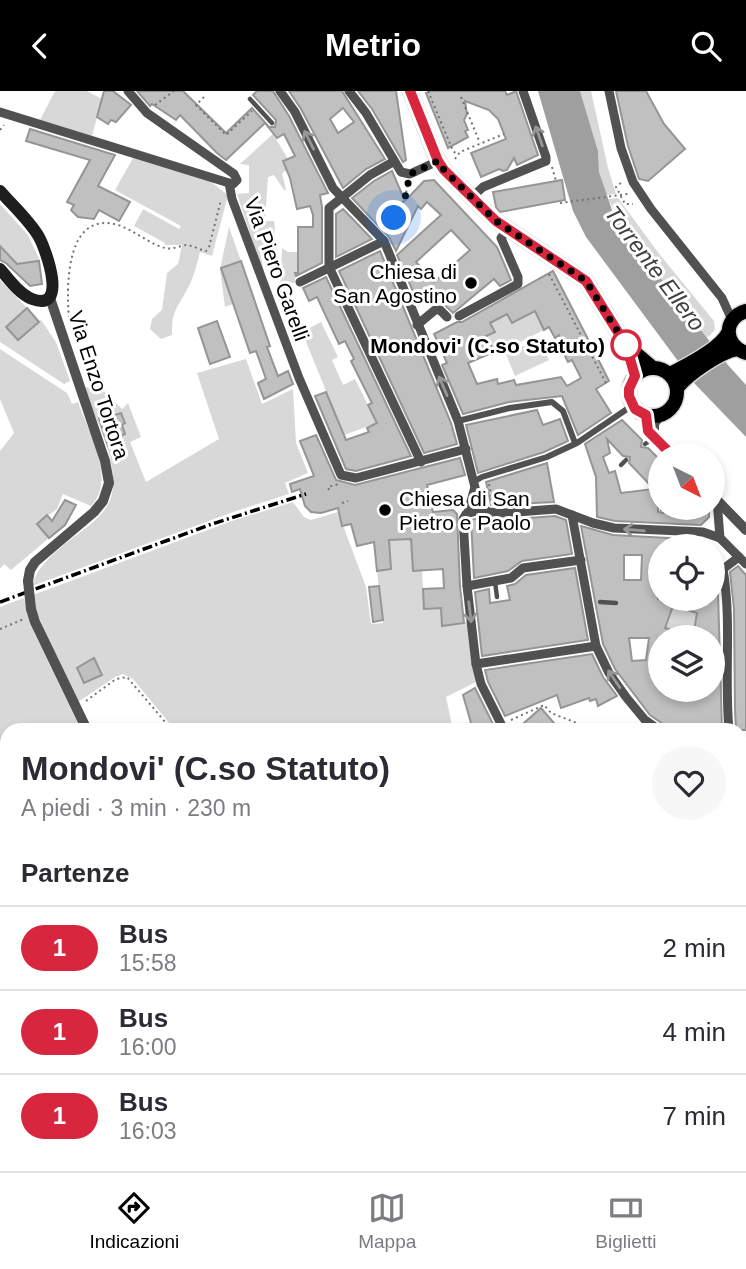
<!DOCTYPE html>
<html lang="it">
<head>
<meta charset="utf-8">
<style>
  body { margin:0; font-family:Arial,sans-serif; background:#f7f7f7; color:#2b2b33; height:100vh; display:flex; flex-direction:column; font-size:26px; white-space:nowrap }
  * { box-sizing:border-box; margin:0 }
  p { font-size:23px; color:#7c7c81 }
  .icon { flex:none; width:38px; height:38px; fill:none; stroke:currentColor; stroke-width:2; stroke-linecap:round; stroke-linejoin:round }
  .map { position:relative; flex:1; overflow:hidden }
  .details { position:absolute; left:0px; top:632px; width:747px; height:450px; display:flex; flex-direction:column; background:#fff; border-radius:21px 21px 0 0; box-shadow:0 4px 10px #0003 }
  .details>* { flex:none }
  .badge { padding:0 14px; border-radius:23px; font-size:24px; line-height:46px }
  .needle { width:46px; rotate:138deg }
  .controls { position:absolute; left:648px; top:352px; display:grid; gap:14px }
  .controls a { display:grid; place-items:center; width:77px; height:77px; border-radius:50%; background:#fff; box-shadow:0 4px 10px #0003; font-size:35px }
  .you { position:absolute; width:35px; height:35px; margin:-18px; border:5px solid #fff; border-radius:50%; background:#1a73e8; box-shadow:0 0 0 10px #1a73e833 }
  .map>.badge { position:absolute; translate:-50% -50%; box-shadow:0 0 0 4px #fff }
  h2 { padding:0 21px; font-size:26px; line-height:63px }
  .round { display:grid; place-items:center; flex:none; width:74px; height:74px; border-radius:37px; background:#f7f7f7 }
  .overview { display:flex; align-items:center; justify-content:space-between; height:119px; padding:0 21px }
  h1 { font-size:33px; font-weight:700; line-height:52px }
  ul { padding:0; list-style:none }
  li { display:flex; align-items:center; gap:21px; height:84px; padding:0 21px; border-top:2px solid #e1e1e2 }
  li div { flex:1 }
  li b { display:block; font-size:26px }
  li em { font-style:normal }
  li .badge { min-width:77px; font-weight:700; text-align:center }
  header { display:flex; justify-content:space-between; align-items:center; height:91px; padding:0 21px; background:#000; color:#fff; font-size:32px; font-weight:700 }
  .dock { display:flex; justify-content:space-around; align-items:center; height:98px; border-top:2px solid #e1e1e2; background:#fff; font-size:19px; color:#7c7c81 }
  .dock a { display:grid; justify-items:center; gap:4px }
  .dock .on { color:#000 }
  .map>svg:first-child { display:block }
  .green { fill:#d8d8d8 }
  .water { fill:#9f9f9f }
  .building { fill:#c0c0c0; stroke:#959595; stroke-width:2; fill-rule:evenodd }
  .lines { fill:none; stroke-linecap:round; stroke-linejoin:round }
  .primary-casing { stroke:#dbdbdb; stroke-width:17 }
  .path { stroke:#737373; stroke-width:2; stroke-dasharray:2 3.5; stroke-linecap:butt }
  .service { stroke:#515151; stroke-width:4.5 }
  .pedestrian { stroke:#515151; stroke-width:6 }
  .minor { stroke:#515151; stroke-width:9 }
  .tertiary { stroke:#515151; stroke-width:10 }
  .secondary { stroke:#1e1e1e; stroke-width:12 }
  .primary { stroke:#000; stroke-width:14 }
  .rail { stroke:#000; stroke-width:3.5; stroke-dasharray:10 3.5 2 3.5; stroke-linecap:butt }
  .tertiary-bridge { stroke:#515151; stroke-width:10 }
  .oneway { stroke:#979797 }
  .line-casing { stroke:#fff; stroke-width:16 }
  .line { stroke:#d7263d; stroke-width:10 }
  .walk { stroke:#000; stroke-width:7; stroke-dasharray:0 12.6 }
  .poi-dot { fill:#000; stroke:#fff; stroke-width:2.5 }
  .stop-dot { fill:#fff; stroke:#d7263d; stroke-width:3.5 }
  .labels { text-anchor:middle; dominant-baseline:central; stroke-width:6; stroke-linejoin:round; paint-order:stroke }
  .street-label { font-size:21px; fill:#000; stroke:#fff }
  .poi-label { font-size:21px; fill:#000; stroke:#fff; text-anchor:end }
  .stop-label { font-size:21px; font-weight:bold; fill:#000; stroke:#fff; text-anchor:end }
  .water-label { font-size:23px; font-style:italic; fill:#404040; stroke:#fff }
</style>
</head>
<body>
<header><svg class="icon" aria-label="back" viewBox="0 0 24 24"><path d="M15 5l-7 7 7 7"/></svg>Metrio<svg class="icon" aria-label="search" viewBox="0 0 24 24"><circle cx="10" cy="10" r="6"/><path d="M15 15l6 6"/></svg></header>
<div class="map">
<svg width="746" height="1080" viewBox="0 0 746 1080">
  <rect width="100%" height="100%" fill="#fff"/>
  <!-- green -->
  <g class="green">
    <polygon points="55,0 87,0 102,8 92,45 40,29"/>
    <polygon points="580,0 591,0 608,77 616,103 606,104 599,81 598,60"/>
    <polygon points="273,43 288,68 283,71 287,79 282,82 286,99 284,99 274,84 268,86 265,130 274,130 275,137 273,160 260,162 266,190 237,103 249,102 249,74 240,73"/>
    <path d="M133,67L211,91L228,104L212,165L200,161C197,172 195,182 190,193C180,214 171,218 172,244L161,248L150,238L152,228L162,219L167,182L178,173L182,154H164L165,152L134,135L143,118L179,138L181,135L115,99Z"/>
    <polygon points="618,107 660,164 714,230 715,239 707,247 628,145 608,108"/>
    <polygon points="0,113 28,144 40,170 23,172 21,177 2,157 0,158"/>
    <polygon points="229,136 241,170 221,177 233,213 225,216 220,178"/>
    <polygon points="282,157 288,161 298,161 298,182 295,182 295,191 280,199"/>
    <polygon points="0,189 27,217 7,236 18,249 41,229 56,251 70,290 64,293 0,251"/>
    <polygon points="535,221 544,239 495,264 486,245 494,241 490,232 507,223 512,232"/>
    <polygon points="321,231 338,266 332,269 343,294 355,288 377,332 344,344 302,241"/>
    <polygon points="539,248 549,269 515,285 506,263"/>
    <path d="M0,258L67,302L72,313L78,311C88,340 117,389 91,415L63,403L57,418L37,433L49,447L11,479L4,473L0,478V360L14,342L0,308Z"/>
    <path d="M246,268L262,313L293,298L296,352L308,382L285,392L289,403L233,421L32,495C37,476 51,465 65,453C77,443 92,434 102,422C131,391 96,330 83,296L102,298L122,318L128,312L141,346L130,351L146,391L219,348L197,282Z"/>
    <polygon points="293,411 304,426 311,429 338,421 366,496 371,533 383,532 377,480 391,477 386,440 402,444 403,449 411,448 422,479 424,518 441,517 442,535 468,531 476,591 446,606 453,639 175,639 133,588 123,583 115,586 78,611 36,520 33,504 232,430"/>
    <polygon points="24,507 31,535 81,639 7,639 7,660 0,652 0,516"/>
    <polygon points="673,515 697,522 693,546 668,546 669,538 665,537"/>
    <polygon points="0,666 7,674 7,748 0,733"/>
    <polygon points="6,935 7,1046 0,1073 0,937"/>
    <polygon points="211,1074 546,1074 546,1075 543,1080 209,1080"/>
  </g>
  <!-- water -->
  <polygon class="water" points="538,0 580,0 598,60 599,81 612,119 628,145 728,274 746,294 746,346 695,293 586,146 573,120"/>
  <!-- building -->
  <g class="building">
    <polygon points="104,0 113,0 131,14 116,31 111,29 108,33 97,26"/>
    <polygon points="137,0 183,0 226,42 252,17 269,36 275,36 276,29 253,4 257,0 273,0 289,25 328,102 320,104 322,116 322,172 296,185 295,182 298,182 298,136 313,136 313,124 310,115 297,118 290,87 283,70 295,65 284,43 277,47 265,32 226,69 217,62 180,24 176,29 152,13 150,15"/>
    <path d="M289,0H342L385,68L366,78L343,97L301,18ZM343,17L354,31L338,42L330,28Z"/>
    <polygon points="358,0 396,0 406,69 403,71 372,18"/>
    <polygon points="431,0 505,0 507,4 516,0 538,64 517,74 514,67 507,79 503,80 499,78 481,86 471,62 506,48 498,28 489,19 465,10 467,23 464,29 468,39 465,40 468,46 448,57 426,2"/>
    <polygon points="616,0 646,0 664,33 685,58 648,90 639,88 628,55"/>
    <polygon points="30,38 115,64 98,95 130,111 119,130 99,119 94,128 78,126 71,119 74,114 67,111 90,69 26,50"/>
    <path d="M392,80L405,110L424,90L434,89L497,156L511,189L500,195L494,188L453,222L430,200V204L419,214L397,164L441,124L427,111L421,118L418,115L396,160L389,146L352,107L374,90ZM451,139L470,159L434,191L416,171Z"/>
    <polygon points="562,89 565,109 500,121 496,116 493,101"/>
    <polygon points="343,118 372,148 336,166 336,123"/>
    <polygon points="0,155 17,173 39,170 42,193 30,195 6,172 0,169"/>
    <polygon points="380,160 451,332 457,353 424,362 339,180"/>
    <polygon points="241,170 270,255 267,256 278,285 288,280 293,293 264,308 258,292 266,288 256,260 250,262 221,177"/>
    <path d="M553,180L591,254L597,250L601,258L595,262L609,290L596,298L611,322L578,344L562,305L509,311L463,323L442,274L447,272L434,243L457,231H462ZM535,220L544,239L549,236L555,247L559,244L566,259L563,261L568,271L572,269L581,287L567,295L561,286L516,294L514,289L498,293L497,288L477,293L468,272L494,261L486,245L495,241L490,232L507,223L512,232Z"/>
    <polygon points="326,186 411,365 356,380 346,378 315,305 326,301 346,349 369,341 367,337 377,332 368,314 372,312 351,270 354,268 345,250 339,253 317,206 309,210 303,197"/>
    <polygon points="27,217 39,231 18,249 6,236"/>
    <polygon points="217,230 230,266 210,273 198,237"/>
    <polygon points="537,319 543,334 560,328 568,350 544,361 478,382 466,334"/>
    <polygon points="121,322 125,332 122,334 125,343 119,346 120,351 108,355 99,327 106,324 107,327"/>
    <path d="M622,329L642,349L641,356L648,357L660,369L658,421L664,422L667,416H705L709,421V426L701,434L615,430L597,426L596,386L585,353ZM607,348L623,365L630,366L629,372L654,398L621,402L615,380L609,382L603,366L610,362Z"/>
    <polygon points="316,344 336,389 355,394 460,367 465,384 427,394 433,421 453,419 457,423 460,495 464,532 442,535 441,517 424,518 423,498 444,497 443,478 413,480 411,448 389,449 391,478 377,480 374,451 357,455 351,433 342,435 338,417 321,422 311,421 305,415 300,398 292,401 290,393 314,385 300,350"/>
    <polygon points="547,372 554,411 491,414 486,391"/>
    <polygon points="65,409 76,414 65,434 49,447 37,433 47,424 52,430"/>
    <polygon points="555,425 566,429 572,463 522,470 508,480 474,487 471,429 484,426 503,429"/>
    <path d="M581,435L613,444L705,449L707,455H660L658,508H712V466H717L722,639H666L663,633L650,624L615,578L603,553ZM624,464H642L641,489H624ZM673,515L697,522L693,546H712V598H660V546H668L669,538L665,537ZM629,547H649L646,569L632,570Z"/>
    <polygon points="738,475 746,484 746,639 736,639 735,618 734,518 730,481"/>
    <polygon points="575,477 588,549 482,565 475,501 489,498 490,512 510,509 507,495 515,493 526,484"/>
    <polygon points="379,495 383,529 373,531 369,496"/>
    <polygon points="592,563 603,586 617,605 598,615 596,608 590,610 589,607 561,617 557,604 505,625 488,591 485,579"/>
    <polygon points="94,567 102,584 84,592 77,577"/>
    <polygon points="475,597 496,639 473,639 463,604"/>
    <polygon points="541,617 560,639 516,639"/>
  </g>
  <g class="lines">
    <!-- primary casing -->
    <g class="primary-casing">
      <g id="primary">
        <polyline points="410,0 436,66 444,79 496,130 586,190 626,254 653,277"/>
        <path d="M746,220C723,227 723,254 746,262"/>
        <circle cx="653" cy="301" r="24"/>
        <path d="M670,283C686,275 720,258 728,242"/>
        <path d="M677,297C688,283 720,261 737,258"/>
      </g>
    </g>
    <!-- path -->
    <g class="path">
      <polyline points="428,0 453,60 458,64"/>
      <polyline points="204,6 196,14 226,44 252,20"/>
      <polyline points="461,6 480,52"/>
      <polyline points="155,14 174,0"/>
      <polyline points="0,39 4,34"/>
      <polyline points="455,68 460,61 504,43"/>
      <polyline points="552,76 556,90"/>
      <polyline points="621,92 616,96 625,113 633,113"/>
      <polyline points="560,112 628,103"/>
      <polyline points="387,141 405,107 408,92"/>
      <polyline points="549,183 606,292"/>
      <polyline points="279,203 293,195"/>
      <path d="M69,227C66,193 66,116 121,135C136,141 150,153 165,157C172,159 179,155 186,154C192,154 200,159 206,160L209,156L221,109"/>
      <polyline points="489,393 493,412"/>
      <polyline points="329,399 328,396 339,393"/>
      <polyline points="342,412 348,410"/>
      <polyline points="0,538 24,528"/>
      <polyline points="86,610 116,588 127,586 172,639"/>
      <polyline points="511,629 544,614 551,622 587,636"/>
    </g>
    <!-- service -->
    <g class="service">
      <polyline points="250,8 272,32"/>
      <polyline points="645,353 654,347"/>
      <polyline points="621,374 626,369"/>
      <polyline points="662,416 662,418"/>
      <polyline points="495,491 497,506"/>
      <polyline points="600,511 616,512"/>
      <polyline points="740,954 746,950"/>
      <polyline points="672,1074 674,1080"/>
    </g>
    <!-- pedestrian -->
    <g class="pedestrian">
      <polyline points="458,330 510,317 552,311 563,320 575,352"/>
      <polyline points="466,423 475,390 482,386 547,366 577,352 633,314"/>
    </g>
    <!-- minor -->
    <g class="minor">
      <polyline points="128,0 147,22 234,83 237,89 233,93 229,92"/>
      <polyline points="280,0 295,21 333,97 384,150 458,330 479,412 483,418"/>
      <polyline points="349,0 366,22 401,81 410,83 438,70"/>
      <polyline points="609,0 621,57 633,91 651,118 722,207 732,229"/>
      <polyline points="0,21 229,92 232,108 299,287 341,384 356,387 466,358"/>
      <polyline points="393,71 370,84 329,117 329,176 421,371"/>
      <polyline points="471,107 483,96 546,70 546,66 523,0"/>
      <polyline points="300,191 384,150"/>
      <polyline points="459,225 518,193 518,186 501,147 508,138"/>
      <polyline points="417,234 435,219 440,219 447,226"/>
      <polyline points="717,409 720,447 746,473"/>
      <polyline points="572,424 596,555 609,582 626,606 645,629 659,639"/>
      <polyline points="467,495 511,487 523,477 581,469"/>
      <polyline points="476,573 596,555"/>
      <polyline points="504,639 481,593 476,573 467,495 463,428 466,423 483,418 489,421 503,422 556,418 593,432 614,437 703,441 720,447"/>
      <path d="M729,639C724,585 732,531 723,478L739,466"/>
      <polyline points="740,685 746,686"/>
      <polyline points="740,807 746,802"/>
      <polyline points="0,890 7,896"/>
      <polyline points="549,1080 552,1074"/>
    </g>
    <!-- tertiary -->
    <g class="tertiary">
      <polyline points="646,324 648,340 672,364"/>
      <polyline points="654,346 654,333 660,324"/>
      <polyline points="712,404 746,439"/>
      <polyline points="28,490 30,479 35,471 94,421 103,410 109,392 105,370 50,207"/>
      <polyline points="31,518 35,531 87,639"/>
      <polyline points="0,660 7,667"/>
      <polyline points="0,749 7,764"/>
      <polyline points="100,1074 101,1080"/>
    </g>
    <!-- secondary -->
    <path class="secondary" d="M0,100C13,115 29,129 39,146C46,159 69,222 32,208C19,203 9,188 0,178"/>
    <!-- primary -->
    <use href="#primary" class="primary"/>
    <!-- rail -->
    <polyline class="rail" points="0,511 212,433 306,403"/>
    <!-- tertiary-bridge -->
    <polyline class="tertiary-bridge" points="28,490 31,518"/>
  </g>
  <!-- one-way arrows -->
  <defs><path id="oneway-shaft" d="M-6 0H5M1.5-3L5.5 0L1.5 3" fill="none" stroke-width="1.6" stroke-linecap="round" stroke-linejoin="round" transform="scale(1.75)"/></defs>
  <g class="oneway">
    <use href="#oneway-shaft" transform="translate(539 45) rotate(-109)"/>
    <use href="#oneway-shaft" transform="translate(309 49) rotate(-117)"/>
    <use href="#oneway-shaft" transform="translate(443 295) rotate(-113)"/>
    <use href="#oneway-shaft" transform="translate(634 439) rotate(-175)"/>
    <use href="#oneway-shaft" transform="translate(470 521) rotate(83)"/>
    <use href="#oneway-shaft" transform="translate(614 588) rotate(-124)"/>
  </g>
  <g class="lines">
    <!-- line casing -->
    <g class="line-casing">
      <polyline id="line" points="410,0 438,70 444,79 496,130 586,190 626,254 635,285 629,298 629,305 635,318 646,324 648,340 672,364"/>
    </g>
    <!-- line -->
    <use href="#line" class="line"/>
    <!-- walk -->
    <polyline class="walk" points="394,127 405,107 410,83 438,70 444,79 496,130 586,190 626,254"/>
  </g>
  <!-- markers -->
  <g class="poi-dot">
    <circle cx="471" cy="192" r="7"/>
    <circle cx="385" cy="419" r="7"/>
  </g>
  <circle class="stop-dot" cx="626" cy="254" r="14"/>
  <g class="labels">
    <!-- street labels -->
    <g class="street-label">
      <text transform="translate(277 178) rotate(70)">Via Piero Garelli</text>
      <text transform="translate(99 294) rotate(72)">Via Enzo Tortora</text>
    </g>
    <!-- poi labels -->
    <g class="poi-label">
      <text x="457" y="180">Chiesa di<tspan x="457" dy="24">San Agostino</tspan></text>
      <text x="399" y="407" text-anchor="start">Chiesa di San<tspan x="399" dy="24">Pietro e Paolo</tspan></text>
    </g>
    <!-- stop labels -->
    <g class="stop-label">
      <text x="605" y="254">Mondovi' (C.so Statuto)</text>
    </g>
    <!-- water labels -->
    <g class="water-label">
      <text transform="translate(655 177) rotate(53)">Torrente Ellero</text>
    </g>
  </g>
</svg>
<div class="controls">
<a><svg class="needle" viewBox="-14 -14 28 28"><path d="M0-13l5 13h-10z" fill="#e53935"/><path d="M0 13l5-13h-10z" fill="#7c7c81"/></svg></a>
<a><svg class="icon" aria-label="locate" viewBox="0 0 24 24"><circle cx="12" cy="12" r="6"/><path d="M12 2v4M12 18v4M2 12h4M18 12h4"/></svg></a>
<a><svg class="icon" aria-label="layers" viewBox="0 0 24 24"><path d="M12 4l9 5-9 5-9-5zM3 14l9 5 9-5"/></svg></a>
</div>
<div class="you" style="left:394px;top:127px"></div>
<section class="details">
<div class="overview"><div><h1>Mondovi' (C.so Statuto)</h1><p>A piedi · 3 min · 230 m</p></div><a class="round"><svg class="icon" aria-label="heart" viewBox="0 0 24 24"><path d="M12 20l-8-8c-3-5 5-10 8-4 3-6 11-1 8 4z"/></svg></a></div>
<h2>Partenze</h2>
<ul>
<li><span class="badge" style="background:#d7263d;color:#fff">1</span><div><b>Bus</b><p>15:58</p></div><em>2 min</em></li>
<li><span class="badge" style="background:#d7263d;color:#fff">1</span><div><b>Bus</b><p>16:00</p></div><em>4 min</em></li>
<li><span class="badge" style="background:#d7263d;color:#fff">1</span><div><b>Bus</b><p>16:03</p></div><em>7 min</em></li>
</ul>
</section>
</div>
<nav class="dock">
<a class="on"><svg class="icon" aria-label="directions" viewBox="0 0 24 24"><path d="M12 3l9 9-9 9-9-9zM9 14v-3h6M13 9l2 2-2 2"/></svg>Indicazioni</a>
<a><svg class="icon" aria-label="map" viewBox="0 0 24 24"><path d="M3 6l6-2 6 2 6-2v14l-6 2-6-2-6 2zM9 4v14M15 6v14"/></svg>Mappa</a>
<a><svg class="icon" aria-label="tickets" viewBox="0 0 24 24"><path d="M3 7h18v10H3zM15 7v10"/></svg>Biglietti</a>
</nav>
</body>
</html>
